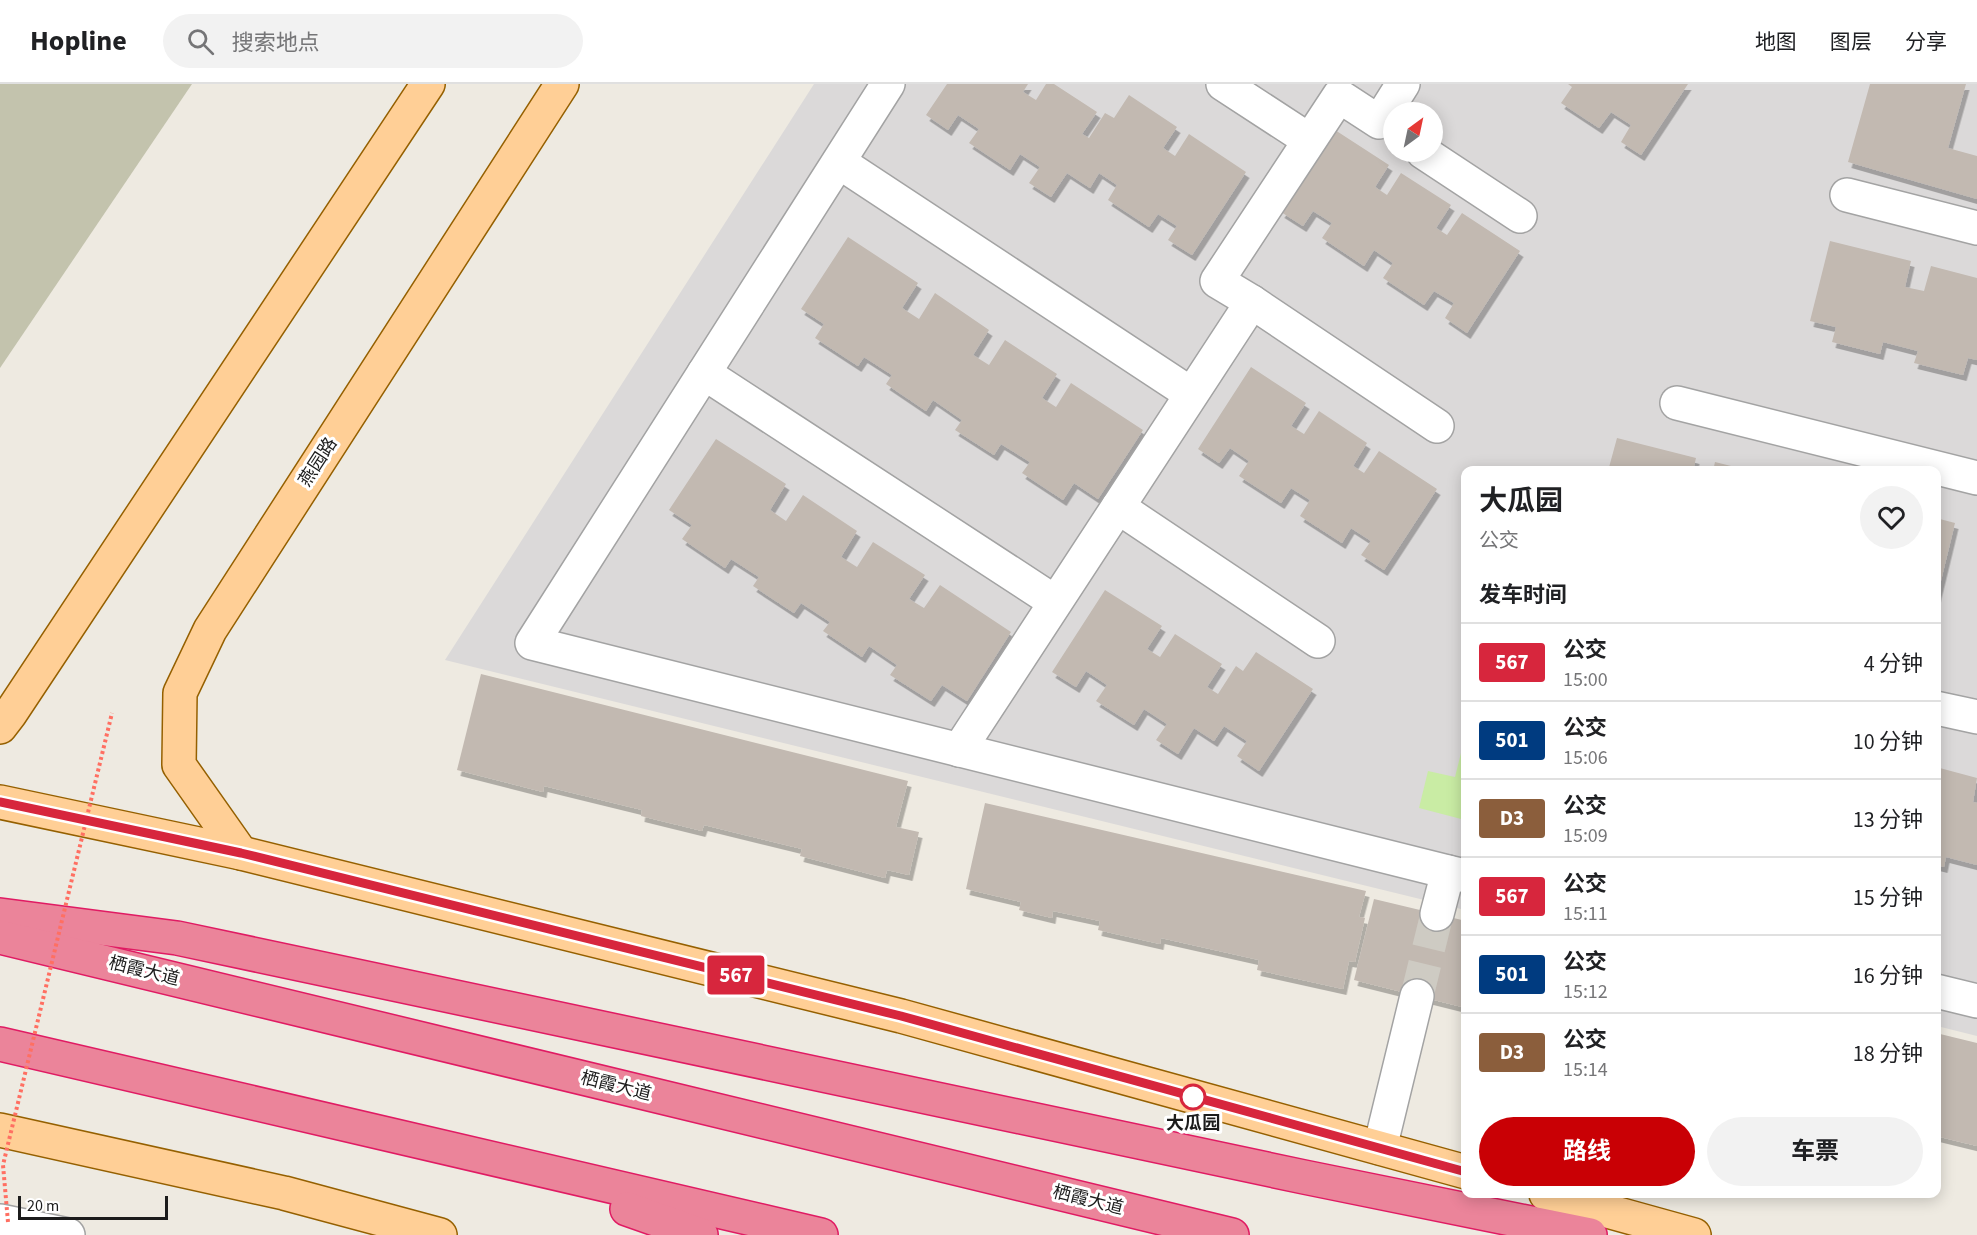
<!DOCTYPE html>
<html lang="zh">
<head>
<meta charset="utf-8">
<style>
  body { margin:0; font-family:"Source Sans 3","Noto Sans SC",sans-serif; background:#f2f2f2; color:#202124; height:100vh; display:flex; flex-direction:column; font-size:22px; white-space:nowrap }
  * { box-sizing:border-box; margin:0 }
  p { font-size:20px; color:#757577 }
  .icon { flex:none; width:33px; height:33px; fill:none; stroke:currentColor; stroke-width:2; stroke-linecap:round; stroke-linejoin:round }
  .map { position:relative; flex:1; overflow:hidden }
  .drawer { position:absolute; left:1461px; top:382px; width:480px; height:732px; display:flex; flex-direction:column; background:#fff; border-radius:12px; box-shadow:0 3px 15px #0003 }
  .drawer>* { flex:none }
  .badge { padding:0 12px; border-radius:4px; font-size:21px; line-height:39px }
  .needle { width:39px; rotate:33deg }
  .tools { position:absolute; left:1383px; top:18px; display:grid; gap:12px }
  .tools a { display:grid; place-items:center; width:60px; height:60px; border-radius:50%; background:#fff; box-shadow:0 3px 15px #0003; font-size:30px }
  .scale { position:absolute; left:18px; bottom:15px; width:150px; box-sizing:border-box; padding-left:6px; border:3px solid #1c1c1c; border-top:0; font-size:16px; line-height:21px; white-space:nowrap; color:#1c1c1c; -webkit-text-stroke:4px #fff; paint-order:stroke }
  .map>.badge { position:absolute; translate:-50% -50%; box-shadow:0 0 0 3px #fff }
  h2 { padding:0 18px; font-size:22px; line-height:54px }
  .round { display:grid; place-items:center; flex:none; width:63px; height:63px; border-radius:32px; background:#f2f2f2 }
  .summary { display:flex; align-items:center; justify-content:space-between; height:102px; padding:0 18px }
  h1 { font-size:28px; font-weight:700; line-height:45px }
  .action { display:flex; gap:12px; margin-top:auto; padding:12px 18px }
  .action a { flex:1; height:69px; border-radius:36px; background:#c90005; color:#fff; font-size:24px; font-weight:700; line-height:69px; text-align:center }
  .action a+a { background:#f2f2f2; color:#202124 }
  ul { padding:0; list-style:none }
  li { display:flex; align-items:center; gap:18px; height:78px; padding:0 18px; border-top:2px solid #e0e0e0 }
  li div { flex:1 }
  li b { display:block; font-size:22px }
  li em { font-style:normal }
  li .badge { min-width:66px; font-weight:700; text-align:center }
  header { display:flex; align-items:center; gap:36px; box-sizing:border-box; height:84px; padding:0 30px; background:#fff; border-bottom:2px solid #e0e0e0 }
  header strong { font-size:28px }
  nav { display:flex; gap:33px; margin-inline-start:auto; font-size:21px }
  .search { width:420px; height:54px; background:#f2f2f2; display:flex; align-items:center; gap:15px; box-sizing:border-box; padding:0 21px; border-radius:33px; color:#757577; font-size:22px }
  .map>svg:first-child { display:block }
  .residential { fill:#dbd9d9; fill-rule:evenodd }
  .construction { fill:#c3c3ad }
  .grass { fill:#c9eca4 }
  .building { fill:#c2b9b1; filter:url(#shadow) }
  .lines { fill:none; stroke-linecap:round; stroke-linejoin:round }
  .minor-tunnel { stroke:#cecbc3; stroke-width:33; stroke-dasharray:33 16; stroke-linecap:butt }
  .minor-casing { stroke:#a3a3a3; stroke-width:36 }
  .major-casing { stroke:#956000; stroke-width:36 }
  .highway-casing { stroke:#e01b63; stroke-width:36 }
  .minor { stroke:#fff; stroke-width:33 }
  .major { stroke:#ffcf96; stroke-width:33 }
  .highway { stroke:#eb849a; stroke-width:33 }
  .path-bridge { stroke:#ff6f62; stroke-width:4; stroke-dasharray:3 3; stroke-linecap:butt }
  .line-casing { stroke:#fff; stroke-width:14 }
  .line { stroke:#d7263d; stroke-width:9 }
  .stop-dot { fill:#fff; stroke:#d7263d; stroke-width:3 }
  .labels { text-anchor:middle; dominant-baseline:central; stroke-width:6; stroke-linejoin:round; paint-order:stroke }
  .street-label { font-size:18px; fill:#1c1c1c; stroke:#fff }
  .stop-label { font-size:18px; font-weight:bold; fill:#1c1c1c; stroke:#fff }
</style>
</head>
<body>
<header>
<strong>Hopline</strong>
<div class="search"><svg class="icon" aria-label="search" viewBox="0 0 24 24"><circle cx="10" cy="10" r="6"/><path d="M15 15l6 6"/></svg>搜索地点</div>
<nav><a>地图</a><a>图层</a><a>分享</a></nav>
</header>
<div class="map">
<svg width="1977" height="1151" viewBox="0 0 1977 1151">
  <defs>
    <filter id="shadow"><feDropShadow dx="3.5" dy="6" stdDeviation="0" flood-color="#0004"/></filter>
  </defs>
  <rect width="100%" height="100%" fill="#eeeae1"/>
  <!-- residential -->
  <path class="residential" d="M814,0H1977V952L1937,942L1936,387H1466L1465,826L445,576ZM1394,28H1432V68H1394Z"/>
  <!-- construction -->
  <polygon class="construction" points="0,0 192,0 0,284"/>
  <!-- grass -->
  <polygon class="grass" points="1465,653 1465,736 1419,724 1428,687 1455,693"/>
  <!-- building -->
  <g class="building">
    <polygon points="947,0 1028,0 1023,8 1036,16 1046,0 1054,0 1097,28 1082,50 1089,54 1105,29 1114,34 1129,11 1177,43 1163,64 1175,72 1189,50 1246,88 1192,171 1168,156 1177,142 1158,130 1149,143 1108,116 1117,101 1099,89 1090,104 1067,89 1051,113 1029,99 1040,83 1020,70 1010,86 969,59 979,45 958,31 948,46 926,31"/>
    <polygon points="1568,0 1688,0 1641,71 1621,58 1631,41 1611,28 1599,44 1561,19 1572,3"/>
    <polygon points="1870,0 1966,0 1948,64 1977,72 1977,115 1848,78"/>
    <polygon points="1335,46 1389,81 1375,103 1387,111 1401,89 1451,121 1436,144 1447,151 1462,129 1520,167 1467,249 1445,234 1454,219 1434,207 1424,221 1383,194 1393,179 1374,166 1364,182 1322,154 1332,139 1313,127 1303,142 1281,128"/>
    <polygon points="848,153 918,199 902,224 919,235 935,209 989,246 973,271 989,281 1005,256 1057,290 1042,314 1056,323 1071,299 1143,346 1098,415 1074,399 1063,416 1022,389 1030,378 1001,360 994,371 955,346 962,336 933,316 926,327 886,300 892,291 864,273 858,282 815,254 824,240 801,225"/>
    <polygon points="1830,157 1911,177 1905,203 1924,207 1931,182 1977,194 1977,276 1968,274 1963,291 1914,279 1918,267 1883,258 1880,270 1832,258 1836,243 1810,237"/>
    <polygon points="1251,283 1306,319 1291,342 1304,350 1319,327 1367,359 1353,382 1364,389 1379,367 1437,405 1384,486 1361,471 1371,457 1351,444 1342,459 1300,432 1310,416 1291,404 1281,419 1239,392 1249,377 1230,364 1219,379 1198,365"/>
    <polygon points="1617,354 1696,374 1693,387 1608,387"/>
    <polygon points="716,355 786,400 770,426 786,437 803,411 857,447 841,473 857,483 873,458 925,491 909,515 924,524 940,501 1011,548 967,617 942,601 931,617 890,591 897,581 869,562 862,573 823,547 830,538 801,519 794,529 753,502 759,493 731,475 725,484 682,455 692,441 669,426"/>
    <polygon points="1715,378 1747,386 1747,387 1713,387"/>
    <polygon points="1936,434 1955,439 1937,513 1936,512"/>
    <polygon points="1105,506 1162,542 1147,565 1160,573 1175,550 1222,580 1207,603 1218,610 1236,582 1243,587 1256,568 1313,605 1259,687 1237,672 1247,657 1224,642 1214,657 1194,644 1178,670 1156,656 1167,640 1144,625 1134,641 1096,617 1107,601 1086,587 1076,603 1052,588"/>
    <polygon points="481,590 908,697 896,743 919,748 909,791 887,786 885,794 800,772 802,765 704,741 702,747 641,732 642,726 544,702 543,708 457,686"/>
    <polygon points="1936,683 1977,694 1973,718 1977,719 1977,781 1946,773 1944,783 1936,781"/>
    <polygon points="985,719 1366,807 1359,833 1365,834 1355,878 1349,877 1343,905 1257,886 1259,876 1161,854 1160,860 1098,846 1100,837 1053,827 1052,834 1019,826 1021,818 966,805"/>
    <polygon points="1374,815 1466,837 1466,924 1354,896"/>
    <polygon points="1936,949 1977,959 1977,1062 1936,1052"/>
  </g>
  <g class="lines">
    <!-- minor-tunnel -->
    <polyline class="minor-tunnel" points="1417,912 1437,830"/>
    <!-- minor casing -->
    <g class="minor-casing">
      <g id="minor">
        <polyline points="888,0 532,559 1448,788"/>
        <polyline points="1223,0 1309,56"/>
        <polyline points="1423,68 1520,132"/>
        <polyline points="839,78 1191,310"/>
        <polyline points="1847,111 1977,144"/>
        <polyline points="1252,218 1437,342"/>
        <polyline points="704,289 1055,518"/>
        <polyline points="1677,319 1977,394"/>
        <polyline points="1118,423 1318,557"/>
        <polyline points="1936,624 1977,633"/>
        <polyline points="959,666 1252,218 1217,197 1339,12 1379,38 1403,0"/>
        <polyline points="1437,830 1448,788 1466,792"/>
        <polyline points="1936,907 1977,917"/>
        <polyline points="1380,1064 1417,912"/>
        <polyline points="0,1137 68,1151"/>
      </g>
    </g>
    <!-- major casing -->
    <g class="major-casing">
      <g id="major">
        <polyline points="0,643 10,630 428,0"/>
        <polyline points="0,718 241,769 901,932 1466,1088"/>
        <polyline points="241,769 179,681 180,609 210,546 562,0"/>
        <polyline points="0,1046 284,1109 440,1151"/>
        <polyline points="1546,1110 1694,1151"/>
      </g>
    </g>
    <!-- highway casing -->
    <g class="highway-casing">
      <g id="highway">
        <polyline points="0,831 177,854 1304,1093 1590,1151"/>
        <polyline points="0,853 1232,1151"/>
        <polyline points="0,960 821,1151"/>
        <polyline points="627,1125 701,1151"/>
      </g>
    </g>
    <!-- minor -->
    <use href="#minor" class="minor"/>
    <!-- major -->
    <use href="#major" class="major"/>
    <!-- highway -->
    <use href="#highway" class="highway"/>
    <!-- path-bridge -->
    <polyline class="path-bridge" points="8,1138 3,1081 112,629"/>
  </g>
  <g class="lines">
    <!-- line casing -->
    <g class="line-casing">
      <polyline id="line" points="0,718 241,769 901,932 1466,1088"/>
    </g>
    <!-- line -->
    <use href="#line" class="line"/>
  </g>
  <!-- markers -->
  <circle class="stop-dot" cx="1193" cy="1013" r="12"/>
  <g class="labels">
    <!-- street labels -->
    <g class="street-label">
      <text transform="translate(318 378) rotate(-57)">燕园路</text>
      <text transform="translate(144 887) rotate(14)">栖霞大道</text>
      <text transform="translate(616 1002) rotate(14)">栖霞大道</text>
      <text transform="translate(1088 1116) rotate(14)">栖霞大道</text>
    </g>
    <!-- stop labels -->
    <g class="stop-label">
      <text x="1193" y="1039">大瓜园</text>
    </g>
  </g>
</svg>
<div class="tools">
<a><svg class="needle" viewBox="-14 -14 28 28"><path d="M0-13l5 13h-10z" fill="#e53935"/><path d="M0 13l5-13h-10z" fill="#757577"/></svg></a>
</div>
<div class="scale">20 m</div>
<b class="badge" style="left:736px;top:891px;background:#d7263d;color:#fff">567</b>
<section class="drawer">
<div class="summary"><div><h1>大瓜园</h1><p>公交</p></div><a class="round"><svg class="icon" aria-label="heart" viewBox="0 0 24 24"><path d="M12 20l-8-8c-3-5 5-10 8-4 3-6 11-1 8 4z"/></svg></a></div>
<h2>发车时间</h2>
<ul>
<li><span class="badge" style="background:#d7263d;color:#fff">567</span><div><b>公交</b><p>15:00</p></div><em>4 分钟</em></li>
<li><span class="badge" style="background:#003b80;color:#fff">501</span><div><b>公交</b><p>15:06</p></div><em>10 分钟</em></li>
<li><span class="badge" style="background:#8b5e3c;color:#fff">D3</span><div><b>公交</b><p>15:09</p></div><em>13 分钟</em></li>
<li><span class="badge" style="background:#d7263d;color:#fff">567</span><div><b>公交</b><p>15:11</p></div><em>15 分钟</em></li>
<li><span class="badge" style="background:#003b80;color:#fff">501</span><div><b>公交</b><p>15:12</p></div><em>16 分钟</em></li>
<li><span class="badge" style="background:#8b5e3c;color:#fff">D3</span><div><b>公交</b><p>15:14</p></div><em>18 分钟</em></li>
</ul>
<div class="action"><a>路线</a><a>车票</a></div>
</section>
</div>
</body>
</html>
